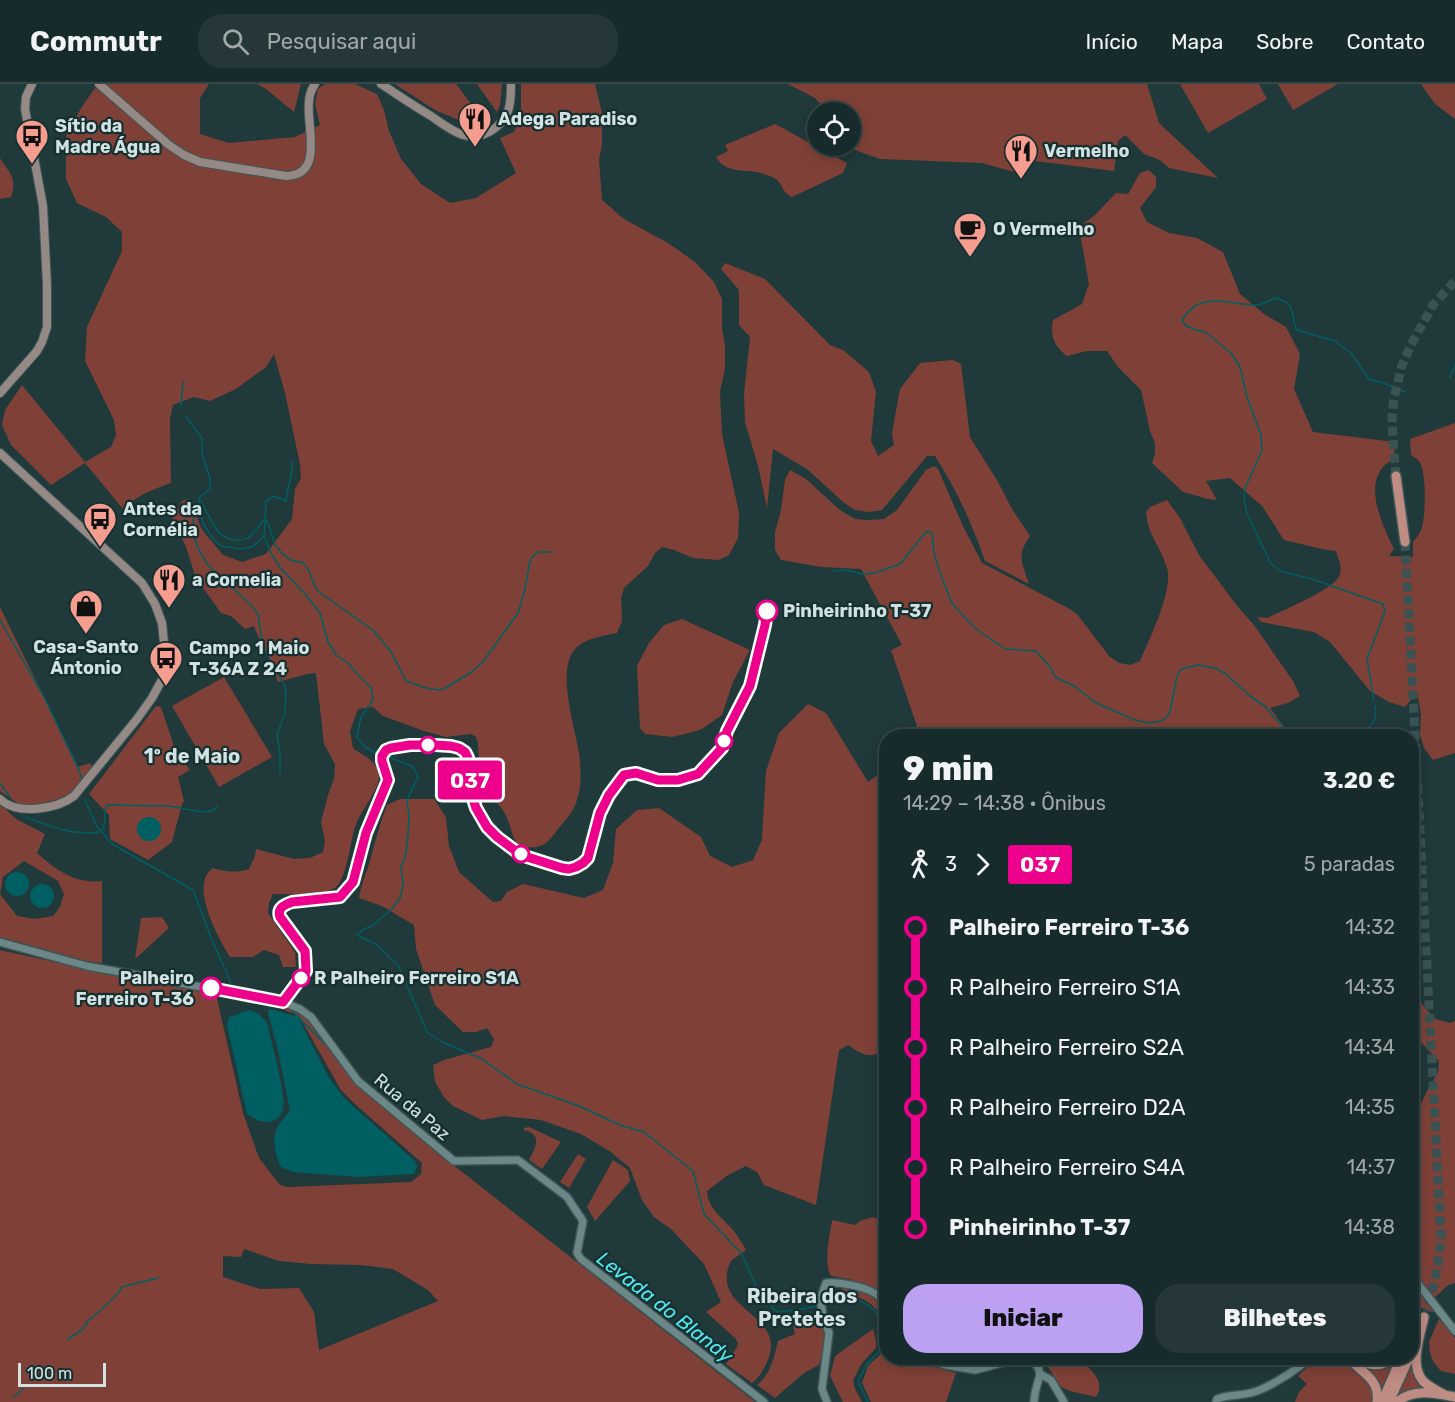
<!DOCTYPE html>
<html lang="pt">
<head>
<meta charset="utf-8">
<style>
  body { margin:0; font-family:Rubik,sans-serif; background:#253738; color:#f1f3f6; height:100vh; display:flex; flex-direction:column; font-size:22px; white-space:nowrap }
  * { box-sizing:border-box; margin:0 }
  p { font-size:20px; color:#9fa7a9 }
  .icon { flex:none; width:33px; height:33px; fill:none; stroke:currentColor; stroke-width:2; stroke-linecap:round; stroke-linejoin:round }
  .map { position:relative; flex:1; overflow:hidden }
  .side { position:absolute; left:879px; top:645px; width:540px; height:636px; display:flex; flex-direction:column; background:#182b2c; border-radius:24px; box-shadow:0 3px 15px #0003,0 0 0 2px #364748 }
  .side>* { flex:none }
  .badge { padding:0 12px; border-radius:4px; font-size:21px; line-height:39px }
  .fabs { position:absolute; left:807px; top:18px; display:grid; gap:12px }
  .fabs a { display:grid; place-items:center; width:54px; height:54px; border-radius:50%; background:#182b2c; box-shadow:0 3px 15px #0003,0 0 0 2px #364748; font-size:30px }
  .scale { position:absolute; left:18px; bottom:15px; width:88px; box-sizing:border-box; padding-left:6px; border:3px solid #d2e1e1; border-top:0; font-size:16px; line-height:21px; white-space:nowrap; color:#d2e1e1; -webkit-text-stroke:4px #162f30; paint-order:stroke }
  .map>.badge { position:absolute; translate:-50% -50%; box-shadow:0 0 0 3px #fff }
  .legs { display:flex; align-items:center; gap:9px; height:66px; padding:0 24px; font-size:20px }
  .legs p { margin-inline-start:auto }
  .headline { display:flex; align-items:center; justify-content:space-between; height:102px; padding:0 24px }
  h1 { font-size:33px; font-weight:800; line-height:45px }
  .button { display:flex; gap:12px; margin-top:auto; padding:12px 24px }
  .button a { flex:1; height:69px; border-radius:24px; background:#bca0f2; color:#111; font-size:24px; font-weight:800; line-height:69px; text-align:center }
  .button a+a { background:#253738; color:#f1f3f6 }
  ul { padding:0 24px; list-style:none }
  li { display:flex; align-items:center; gap:21px; height:60px; font-size:22px }
  li i { display:grid; place-items:center; width:9px; height:100%; margin:0 8px; background:currentColor }
  li i::after { content:''; width:15px; height:15px; margin:-8px; border:4px solid; border-radius:50%; background:#182b2c }
  li p { margin-inline-start:auto }
  li:first-child i { background:linear-gradient(#0000 50%,currentColor 0) }
  li:last-child i { background:linear-gradient(currentColor 50%,#0000 0) }
  header { display:flex; align-items:center; gap:36px; box-sizing:border-box; height:84px; padding:0 30px; background:#182b2c; border-bottom:2px solid #364748 }
  header strong { font-size:28px }
  nav { display:flex; gap:33px; margin-inline-start:auto; font-size:21px }
  .search { width:420px; height:54px; background:#253738; display:flex; align-items:center; gap:15px; box-sizing:border-box; padding:0 21px; border-radius:24px; color:#9fa7a9; font-size:22px }
  .map>svg:first-child { display:block }
  .green { fill:#7f4137; fill-rule:evenodd }
  .water { fill:#005f62 }
  .lines { fill:none; stroke-linecap:round; stroke-linejoin:round }
  .stream { stroke:#005f62; stroke-width:1.5 }
  .primary-tunnel { stroke:#3b5253; stroke-width:9; stroke-dasharray:9 4.5; stroke-linecap:butt }
  .tertiary-casing { stroke:#3f5657; stroke-width:10 }
  .secondary-casing { stroke:#3f5657; stroke-width:10 }
  .primary-casing { stroke:#3f5657; stroke-width:12 }
  .tertiary { stroke:#6b8788; stroke-width:7 }
  .secondary { stroke:#948985; stroke-width:8 }
  .primary { stroke:#be8c83; stroke-width:9 }
  .line-1-casing { stroke:#fff; stroke-width:14 }
  .line-1 { stroke:#ec008c; stroke-width:9 }
  .stop-1-dot { fill:#fff; stroke:#ec008c; stroke-width:3 }
  .labels { text-anchor:middle; dominant-baseline:central; stroke-width:4.5; stroke-linejoin:round; paint-order:stroke }
  .poi-label { font-size:18px; font-weight:bold; fill:#d2e1e1; stroke:#162f30; text-anchor:start }
  .stop-label { font-size:18px; font-weight:bold; fill:#d2e1e1; stroke:#162f30; text-anchor:start }
  .street-label { font-size:18px; fill:#d2e1e1; stroke:#162f30 }
  .neighbourhood-label { font-size:20px; font-weight:bold; fill:#d2e1e1; stroke:#162f30 }
  .water-label { font-size:20px; font-style:italic; fill:#53e8ee; stroke:#162f30 }
</style>
</head>
<body>
<header>
<strong>Commutr</strong>
<div class="search"><svg class="icon" aria-label="search" viewBox="0 0 24 24"><circle cx="10" cy="10" r="6"/><path d="M15 15l6 6"/></svg>Pesquisar aqui</div>
<nav><a>Início</a><a>Mapa</a><a>Sobre</a><a>Contato</a></nav>
</header>
<div class="map">
<svg width="1455" height="1318" viewBox="0 0 1455 1318">
  <rect width="100%" height="100%" fill="#20393a"/>
  <!-- green -->
  <g class="green">
    <path d="M98,0H209L200,14V50L229,59L295,53L320,41L315,20L318,5L325,0H355L377,10L384,26L389,47L401,75L421,100L450,119L476,114L516,89L500,54L514,48L521,30V0H595L602,29V60L599,76L602,116L624,135L668,159L695,178L714,198L722,215V245L725,261V284L720,308L722,350L739,429L738,454L729,471L719,476L693,474L674,466L662,463L655,469L648,482L624,504L621,514L622,537L617,549C603,552 585,554 575,565C556,586 575,643 579,669C581,685 582,703 576,719C573,728 564,738 558,745C546,762 541,765 520,763C511,753 512,744 506,732C501,720 490,712 481,703L478,660L476,653L471,650L446,653L424,647L383,632L373,623L358,625L350,647L353,664C363,672 380,678 379,693C379,705 362,726 357,738C350,753 348,793 336,803C326,812 287,810 273,810L269,819L268,829L295,868L296,883H283L279,871L264,866L253,873H230C219,855 196,813 206,792C206,791 212,785 212,784C226,788 236,789 249,785L255,772L256,765L294,775L310,774L323,768L325,757L321,738L328,711L334,695L335,680L324,660L316,589L307,590L278,598C273,578 261,562 254,542L245,545L231,532L221,529L196,494L186,463L172,433L182,417L187,415L193,418L200,442L204,448L223,471L242,478L266,470L292,435L295,405L301,394L300,380L285,309L274,270L266,283L236,305L210,317L194,313L173,321L170,334L171,399C154,405 137,411 123,425L85,379L51,401L11,361L2,341L5,326L22,301L85,378L111,363L116,351L114,336L85,277L87,243L122,167V148L106,133L77,119L66,95V52L81,24Z"/>
    <polygon points="257,0 301,0 294,28 266,5"/>
    <polygon points="395,0 456,0 484,37 461,37 435,26"/>
    <polygon points="477,0 502,0 500,21 497,28"/>
    <polygon points="788,0 1147,0 1159,39 1218,94 1169,84 1160,76 1144,70 1125,51 1118,57 1114,87 1035,77 1026,73 1014,88 982,79 880,75 863,69 846,62 850,62 850,28 825,28 826,26 815,14"/>
    <polygon points="1180,0 1259,0 1267,15 1208,49"/>
    <polygon points="1278,0 1338,0 1293,26"/>
    <polygon points="1421,0 1455,0 1455,35 1435,20"/>
    <path d="M775,40L847,79L843,89L792,113C783,110 783,101 777,96C774,93 767,91 764,90C747,84 726,91 716,73L728,67L725,61Z"/>
    <path d="M0,74C9,89 18,94 11,113L0,115Z"/>
    <path d="M1149,86L1156,93V103L1140,124L1147,138L1169,149L1197,154L1223,168L1240,210L1264,230L1286,243L1300,270L1294,305L1313,348L1395,358L1394,375C1391,377 1385,380 1383,383C1364,405 1384,444 1394,465L1389,472L1413,473V458C1416,454 1419,451 1421,446C1426,434 1427,387 1419,377C1417,375 1414,373 1411,371L1410,355L1455,339V669L1433,676L1424,664L1420,651L1421,630L1417,608L1405,623L1389,618L1370,607L1330,558L1314,548L1261,538L1257,533L1267,534C1282,527 1331,506 1338,494C1344,485 1338,475 1336,467L1322,465L1284,456L1262,422L1230,394L1206,397L1217,416L1208,415L1183,408L1152,379L1155,370V359L1150,347L1141,306L1118,283L1107,267H1087L1067,272C1054,262 1050,252 1053,236L1082,220L1089,200L1079,143L1095,131L1116,109L1128,110L1140,89Z"/>
    <path d="M725,179L765,195L830,261L843,266L869,288L876,308L871,357L878,372L894,361L892,349L900,305L920,279L953,276L961,280L970,353L998,398L1012,425L1030,452C1016,472 1022,478 1029,500L985,477C972,439 956,405 935,372H927L882,426L869,428L855,426L843,418L807,385L773,365L767,424L758,382L745,338L744,310L750,253L739,241V206L721,185Z"/>
    <path d="M934,382L938,385L962,440L982,479L1068,524L1077,530L1109,572L1119,579L1130,581L1140,577C1149,556 1174,505 1167,484C1161,463 1148,452 1146,428L1150,423L1167,416L1180,434L1199,471L1238,523L1254,541L1293,597L1300,612L1288,619L1270,624L1285,644L1289,652H902L906,649L911,651L915,649L917,642L891,566L902,561L861,485L821,483L781,476L775,466V448L781,426L785,396L790,386L806,395L840,426L855,435L867,436L884,435L897,426L926,386Z"/>
    <polygon points="0,523 78,683 90,679 93,685 69,710 53,717 23,723 0,707"/>
    <polygon points="682,535 750,566 733,598 722,631 702,645 693,648 672,653 645,650 640,644 637,582 649,559 664,541"/>
    <polygon points="224,593 272,673 219,703 172,622"/>
    <path d="M808,620L826,629L868,698L886,685V974L878,969C867,975 857,967 848,961L839,966L816,1121L764,1101L757,1088L746,1082L728,1091L707,1107C707,1124 723,1134 733,1146C738,1152 742,1159 746,1166C742,1169 735,1173 731,1177C729,1181 727,1186 727,1190C722,1227 785,1233 768,1276C764,1285 760,1293 752,1299L726,1280L737,1263L738,1259L735,1254L706,1228L721,1218L704,1180L671,1145L654,1133L642,1116L630,1084L611,1068L581,1050L541,1036L504,1032L482,1036L453,1022L444,1013L435,998L433,981L444,976L491,963L494,955L487,944L476,948H463L435,921L416,865L414,841L382,822L359,814C361,801 366,790 370,777C375,758 380,739 387,721L400,715H434L446,733L449,762L459,788L493,818L501,817L507,808L523,800L584,814L603,806L613,779L616,745L637,726L659,724L701,753L710,772L732,783L753,776L762,756L766,687L779,649Z"/>
    <polygon points="156,622 161,623 176,668 190,686 178,693 184,717 182,720 172,758 148,776 110,755 109,731 89,710"/>
    <path d="M0,720L16,735L45,750L37,769C56,786 75,800 102,797V879L86,877L0,853ZM24,777L58,797L64,810L60,823L53,832L35,835L17,832L0,810L3,793Z"/>
    <polygon points="162,833 169,844 135,875 141,834"/>
    <path d="M0,866L87,885L216,910L243,1029L259,1074L280,1101L288,1103L411,1098L421,1090L422,1079L355,1020L341,1006L299,932L282,925L276,921L287,922L310,935L354,998L447,1076L755,1318H0ZM244,1165L279,1177L311,1180L361,1181L393,1185L428,1206L438,1217L319,1266L314,1228L299,1204L260,1205L223,1193V1172L241,1173Z"/>
    <polygon points="1412,911 1415,912 1435,935 1450,939 1455,937 1455,1199 1448,1201 1434,1214 1412,1184 1412,1020 1420,1022 1428,1005 1438,989 1439,977 1412,949"/>
    <path d="M529,1043L561,1058L542,1085L529,1076C535,1064 544,1051 524,1046V1044Z"/>
    <polygon points="578,1070 586,1075 569,1104 560,1098"/>
    <polygon points="613,1076 628,1086 630,1097 595,1137 587,1123"/>
    <path d="M873,1133L878,1135L886,1145V1213L849,1195L831,1192C823,1179 830,1151 832,1136L855,1141L860,1137Z"/>
    <polygon points="1412,1199 1414,1201 1436,1229 1419,1223 1413,1238 1412,1247"/>
    <path d="M842,1203C861,1204 875,1211 886,1226V1274H913L920,1279L956,1289L946,1318H871L862,1299L868,1282L886,1265C886,1254 884,1235 877,1226C869,1216 853,1211 842,1206Z"/>
    <path d="M790,1231L817,1233C830,1249 824,1264 819,1281L804,1289L775,1314L757,1301C771,1290 774,1273 778,1257L795,1250Z"/>
    <polygon points="1439,1235 1455,1254 1455,1290 1441,1287 1434,1279 1430,1269 1429,1258"/>
    <polygon points="873,1245 876,1256 876,1264 862,1279 853,1296 855,1305 862,1318 843,1318 830,1292 835,1272"/>
    <path d="M1042,1274H1081L1082,1277C1092,1287 1106,1298 1096,1313L1070,1307L1061,1303Z"/>
    <polygon points="1317,1274 1345,1274 1371,1303 1373,1314 1373,1318 1295,1318 1299,1308 1307,1300 1298,1292"/>
    <polygon points="1397,1276 1383,1310 1379,1300 1364,1285 1384,1284"/>
    <path d="M1412,1277C1414,1291 1416,1297 1428,1305H1414L1397,1311Z"/>
  </g>
  <!-- water -->
  <g class="water">
    <circle cx="149" cy="745" r="12"/>
    <circle cx="17" cy="800" r="12"/>
    <circle cx="42" cy="812" r="12"/>
    <path d="M271,925L298,933L328,992L344,1014L415,1077L417,1083L414,1090L358,1093L293,1088L281,1083C276,1075 272,1054 276,1046C278,1040 287,1031 290,1026L278,966L268,929V926Z"/>
    <path d="M249,926L258,929L267,938C270,954 287,1012 283,1025C282,1032 276,1035 271,1038L259,1037L247,1030L227,941L229,933Z"/>
  </g>
  <g class="lines">
    <!-- stream -->
    <g class="stream">
      <polyline points="1450,294 1455,281"/>
      <polyline points="181,322 183,298"/>
      <polyline points="186,333 202,354 202,369 210,395 210,405 199,414 200,427 203,439 213,455 221,462 241,465 252,463 263,453"/>
      <path d="M292,377C293,393 287,402 286,417L274,412L266,417L264,452L272,471L282,486L305,510L320,529L328,558L336,571L349,580L357,590L371,603L373,616L361,633L357,653L365,663L378,670"/>
      <path d="M201,417C210,433 217,458 239,456C242,456 245,456 248,454C254,450 259,441 264,436"/>
      <polyline points="196,419 193,439 194,453 200,468 208,481 250,520 258,530 263,563 285,602 286,611 285,628 277,651 280,669 280,689"/>
      <path d="M266,436C272,444 271,454 276,462C280,467 287,476 294,477C298,478 299,477 303,479C312,486 311,500 319,508L373,546L391,568L406,597L426,604L439,606L444,605L470,589L482,579L518,529L525,505L530,477L531,474L538,468H551"/>
      <polyline points="833,487 846,486 862,490 875,489 900,480 925,449 929,447 932,450 934,469 940,489 952,519 957,525 975,544 1005,565 1036,567 1050,583 1055,593 1076,603 1094,618 1105,623 1135,636 1148,639 1161,637 1167,633 1170,628 1177,592 1181,585 1198,581 1215,584 1226,590 1251,613 1265,622 1272,631 1283,642 1290,652"/>
      <polyline points="0,536 44,613 78,684 82,695"/>
      <path d="M1374,617L1367,575L1385,527L1383,520L1315,496L1281,487L1271,480L1247,430L1244,415L1245,404L1262,367L1261,351L1247,313L1240,283L1231,269L1205,248L1193,245L1186,242L1182,236C1200,205 1230,221 1257,221C1264,221 1269,216 1275,214C1298,220 1289,229 1297,246L1335,257L1351,269L1369,295L1386,300L1405,308"/>
      <polyline points="1332,652 1333,652"/>
      <path d="M1355,652C1368,644 1379,639 1375,622"/>
      <polyline points="389,673 413,683 418,693 407,716 409,732 408,750 406,769 401,784 403,798 401,812 392,825 372,842 364,845 357,851 377,861 398,881 427,948 442,958 482,975 517,1000 579,1022 620,1041 644,1048 693,1087 704,1130 742,1170 759,1209 777,1228 796,1226 817,1222"/>
      <polyline points="0,699 10,713"/>
      <polyline points="85,716 96,741 112,760 193,806 212,856 230,896 230,905"/>
      <path d="M26,733C49,742 74,752 99,748"/>
      <path d="M102,746C107,739 103,729 107,721L170,722L201,728L212,727L218,722"/>
      <polyline points="289,924 334,969"/>
      <polyline points="434,1065 447,1076"/>
      <polyline points="581,1171 582,1161"/>
      <path d="M826,1218L844,1210C853,1214 867,1218 874,1226C881,1235 882,1254 882,1265L867,1280L858,1297L868,1318"/>
      <polyline points="68,1255 82,1246 88,1237 114,1214 122,1203 158,1194"/>
      <polyline points="14,1313 23,1305"/>
    </g>
    <!-- primary-tunnel -->
    <g class="primary-tunnel">
      <polyline points="1396,392 1393,357 1392,331 1394,314 1402,281 1411,261 1433,221 1455,197"/>
      <path d="M1405,458L1441,1153C1439,1179 1434,1203 1427,1227"/>
    </g>
    <!-- tertiary casing -->
    <g class="tertiary-casing">
      <g id="tertiary">
        <polyline points="0,858 87,882 283,918 300,925 311,933 358,997 454,1077 518,1076 567,1113 583,1137 577,1169 581,1175 764,1318"/>
        <polyline points="1412,1192 1455,1247"/>
        <path d="M924,1274L945,1281L975,1286L1020,1274C1031,1274 1038,1279 1040,1290"/>
        <polyline points="1040,1290 1051,1296 1064,1318"/>
        <path d="M827,1318L822,1305L829,1249L824,1235L820,1216L826,1199C839,1198 864,1202 876,1210C880,1212 883,1217 886,1221"/>
        <polyline points="1034,1318 1035,1309 1040,1290"/>
        <path d="M1216,1318L1217,1315C1229,1310 1242,1312 1254,1308C1270,1303 1298,1285 1310,1274"/>
      </g>
    </g>
    <!-- secondary casing -->
    <g class="secondary-casing">
      <g id="secondary">
        <path d="M99,0L169,61L184,71L200,78L286,92C325,91 306,43 309,18C309,11 311,6 315,0"/>
        <path d="M381,0C398,11 414,22 431,32C441,39 451,47 463,51C481,56 501,45 508,27C511,19 511,9 511,0"/>
        <polyline points="0,309 37,267 42,258 47,243 47,201 43,122 25,25 26,13 32,0"/>
        <path d="M0,369L142,499L155,520L162,539L166,578L163,594L152,614L137,635L74,712C57,725 17,732 0,715"/>
      </g>
    </g>
    <!-- primary casing -->
    <g class="primary-casing">
      <g id="primary">
        <polyline points="1396,392 1405,458"/>
        <path d="M1424,1233C1420,1252 1409,1281 1423,1297C1429,1303 1436,1306 1443,1310"/>
        <polyline points="1412,1255 1420,1240"/>
        <path d="M1349,1274C1362,1290 1380,1294 1377,1318"/>
        <path d="M1358,1274C1369,1283 1382,1283 1394,1274"/>
        <polyline points="1382,1318 1401,1274"/>
        <polyline points="1389,1318 1409,1274"/>
        <path d="M1397,1318C1414,1304 1435,1309 1455,1313"/>
      </g>
    </g>
    <!-- tertiary -->
    <use href="#tertiary" class="tertiary"/>
    <!-- secondary -->
    <use href="#secondary" class="secondary"/>
    <!-- primary -->
    <use href="#primary" class="primary"/>
  </g>
  <g class="lines">
    <!-- line-1 casing -->
    <g class="line-1-casing">
      <path id="line-1" d="M211,904L283,918L306,887L305,867L280,833C277,824 284,821 292,818L340,813L353,798L366,749L388,696L382,677V672L386,666L391,664L410,661H435L451,662L459,664L465,668L468,674L470,706L476,724L487,743L497,753L521,771L562,784L569,785L576,783L583,779L588,774L600,729L609,711L624,691L636,689L658,696H678L698,690L722,664L727,647L750,602L765,541L767,527"/>
    </g>
    <!-- line-1 -->
    <use href="#line-1" class="line-1"/>
  </g>
  <!-- icons -->
  <defs>
    <g id="restaurant-pin" transform="scale(1.725)"><path d="M0 17L-7.5 6A9.5 9.5 0 1 1 7.5 6Z" fill="#f59d8e" stroke="#162f30"/><path d="M-5-6h1v4h1v-4h1v4h1v-4h1v5L-1.5 .5V6h-2V.5L-5-1ZM5-6V6H3V1.5H1.5Q1.5-4 5-6Z" fill="#111"/></g>
    <g id="bus-pin" transform="scale(1.725)"><path d="M0 17L-7.5 6A9.5 9.5 0 1 1 7.5 6Z" fill="#f59d8e" stroke="#162f30"/><path d="M-5-6H5V4H4V6H2V4H-2V6H-4V4H-5ZM-3.5-4V0h7V-4ZM-3.5 1.2v1.5H-2V1.2ZM2 1.2v1.5H3.5V1.2Z" fill="#111"/></g>
    <g id="cafe-pin" transform="scale(1.725)"><path d="M0 17L-7.5 6A9.5 9.5 0 1 1 7.5 6Z" fill="#f59d8e" stroke="#162f30"/><path d="M-5.5-4.5H6V0H3Q3 3.5 0 3.5H-2.5Q-5.5 3.5-5.5 0ZM3-3.2v2h1.7v-2ZM-6 4.5H4V6H-6Z" fill="#111"/></g>
    <g id="shop-pin" transform="scale(1.725)"><path d="M0 17L-7.5 6A9.5 9.5 0 1 1 7.5 6Z" fill="#f59d8e" stroke="#162f30"/><path d="M-5-2.5h2.3a2.7 3.5 0 0 1 5.4 0H5L5.5 6h-11ZM-1.5-2.5h3a1.5 2.3 0 0 0-3 0Z" fill="#111"/></g>
  </defs>
  <g fill-rule="evenodd">
    <use href="#restaurant-pin" x="475" y="35"/>
    <use href="#bus-pin" x="32" y="52"/>
    <use href="#restaurant-pin" x="1021" y="67"/>
    <use href="#cafe-pin" x="970" y="145"/>
    <use href="#bus-pin" x="100" y="435"/>
    <use href="#restaurant-pin" x="169" y="496"/>
    <use href="#shop-pin" x="86" y="522"/>
    <use href="#bus-pin" x="166" y="574"/>
  </g>
  <!-- markers -->
  <g class="stop-1-dot">
    <circle cx="767" cy="527" r="10"/>
    <circle cx="724" cy="657" r="8"/>
    <circle cx="428" cy="661" r="8"/>
    <circle cx="521" cy="770" r="8"/>
    <circle cx="301" cy="894" r="8"/>
    <circle cx="211" cy="904" r="10"/>
  </g>
  <g class="labels">
    <!-- poi labels -->
    <g class="poi-label">
      <text x="498" y="35">Adega Paradiso</text>
      <text x="55" y="42">Sítio da<tspan x="55" dy="21">Madre Água</tspan></text>
      <text x="1044" y="67">Vermelho</text>
      <text x="993" y="145">O Vermelho</text>
      <text x="123" y="425">Antes da<tspan x="123" dy="21">Cornélia</tspan></text>
      <text x="192" y="496">a Cornelia</text>
      <text x="86" y="563" text-anchor="middle">Casa-Santo<tspan x="86" dy="21">Ántonio</tspan></text>
      <text x="189" y="564">Campo 1 Maio<tspan x="189" dy="21">T-36A Z 24</tspan></text>
    </g>
    <!-- stop labels -->
    <g class="stop-label">
      <text x="783" y="527">Pinheirinho T-37</text>
      <text x="194" y="894" text-anchor="end">Palheiro<tspan x="194" dy="21">Ferreiro T-36</tspan></text>
      <text x="314" y="894">R Palheiro Ferreiro S1A</text>
    </g>
    <!-- street labels -->
    <g class="street-label">
      <text transform="translate(412 1023) rotate(40)">Rua da Paz</text>
    </g>
    <!-- neighbourhood labels -->
    <g class="neighbourhood-label">
      <text x="192" y="672">1º de Maio</text>
      <text x="802" y="1212">Ribeira dos<tspan x="802" dy="23">Pretetes</tspan></text>
    </g>
    <!-- water labels -->
    <g class="water-label">
      <text transform="translate(665 1223) rotate(38)">Levada do Blandy</text>
    </g>
  </g>
</svg>
<div class="fabs">
<a><svg class="icon" aria-label="locate" viewBox="0 0 24 24"><circle cx="12" cy="12" r="6"/><path d="M12 2v4M12 18v4M2 12h4M18 12h4"/></svg></a>
</div>
<div class="scale">100 m</div>
<b class="badge" style="left:470px;top:696px;background:#ec008c;color:#fff">037</b>
<section class="side">
<div class="headline"><div><h1>9 min</h1><p>14:29 – 14:38 · Ônibus</p></div><b>3.20 €</b></div>
<div class="legs"><svg class="icon" aria-label="walk" viewBox="0 0 24 24"><circle cx="13" cy="4" r="2"/><path d="M13 8l-2 6 4 7M11 14l-3 7M7 12l3-4h3l4 4"/></svg>3<svg class="icon" aria-label="forward" viewBox="0 0 24 24"><path d="M9 5l7 7-7 7"/></svg><b class="badge" style="background:#ec008c;color:#fff">037</b><p>5 paradas</p></div>
<ul>
<li><i style="color:#ec008c"></i><b>Palheiro Ferreiro T-36</b><p>14:32</p></li>
<li><i style="color:#ec008c"></i><span>R Palheiro Ferreiro S1A</span><p>14:33</p></li>
<li><i style="color:#ec008c"></i><span>R Palheiro Ferreiro S2A</span><p>14:34</p></li>
<li><i style="color:#ec008c"></i><span>R Palheiro Ferreiro D2A</span><p>14:35</p></li>
<li><i style="color:#ec008c"></i><span>R Palheiro Ferreiro S4A</span><p>14:37</p></li>
<li><i style="color:#ec008c"></i><b>Pinheirinho T-37</b><p>14:38</p></li>
</ul>
<div class="button"><a>Iniciar</a><a>Bilhetes</a></div>
</section>
</div>
</body>
</html>
